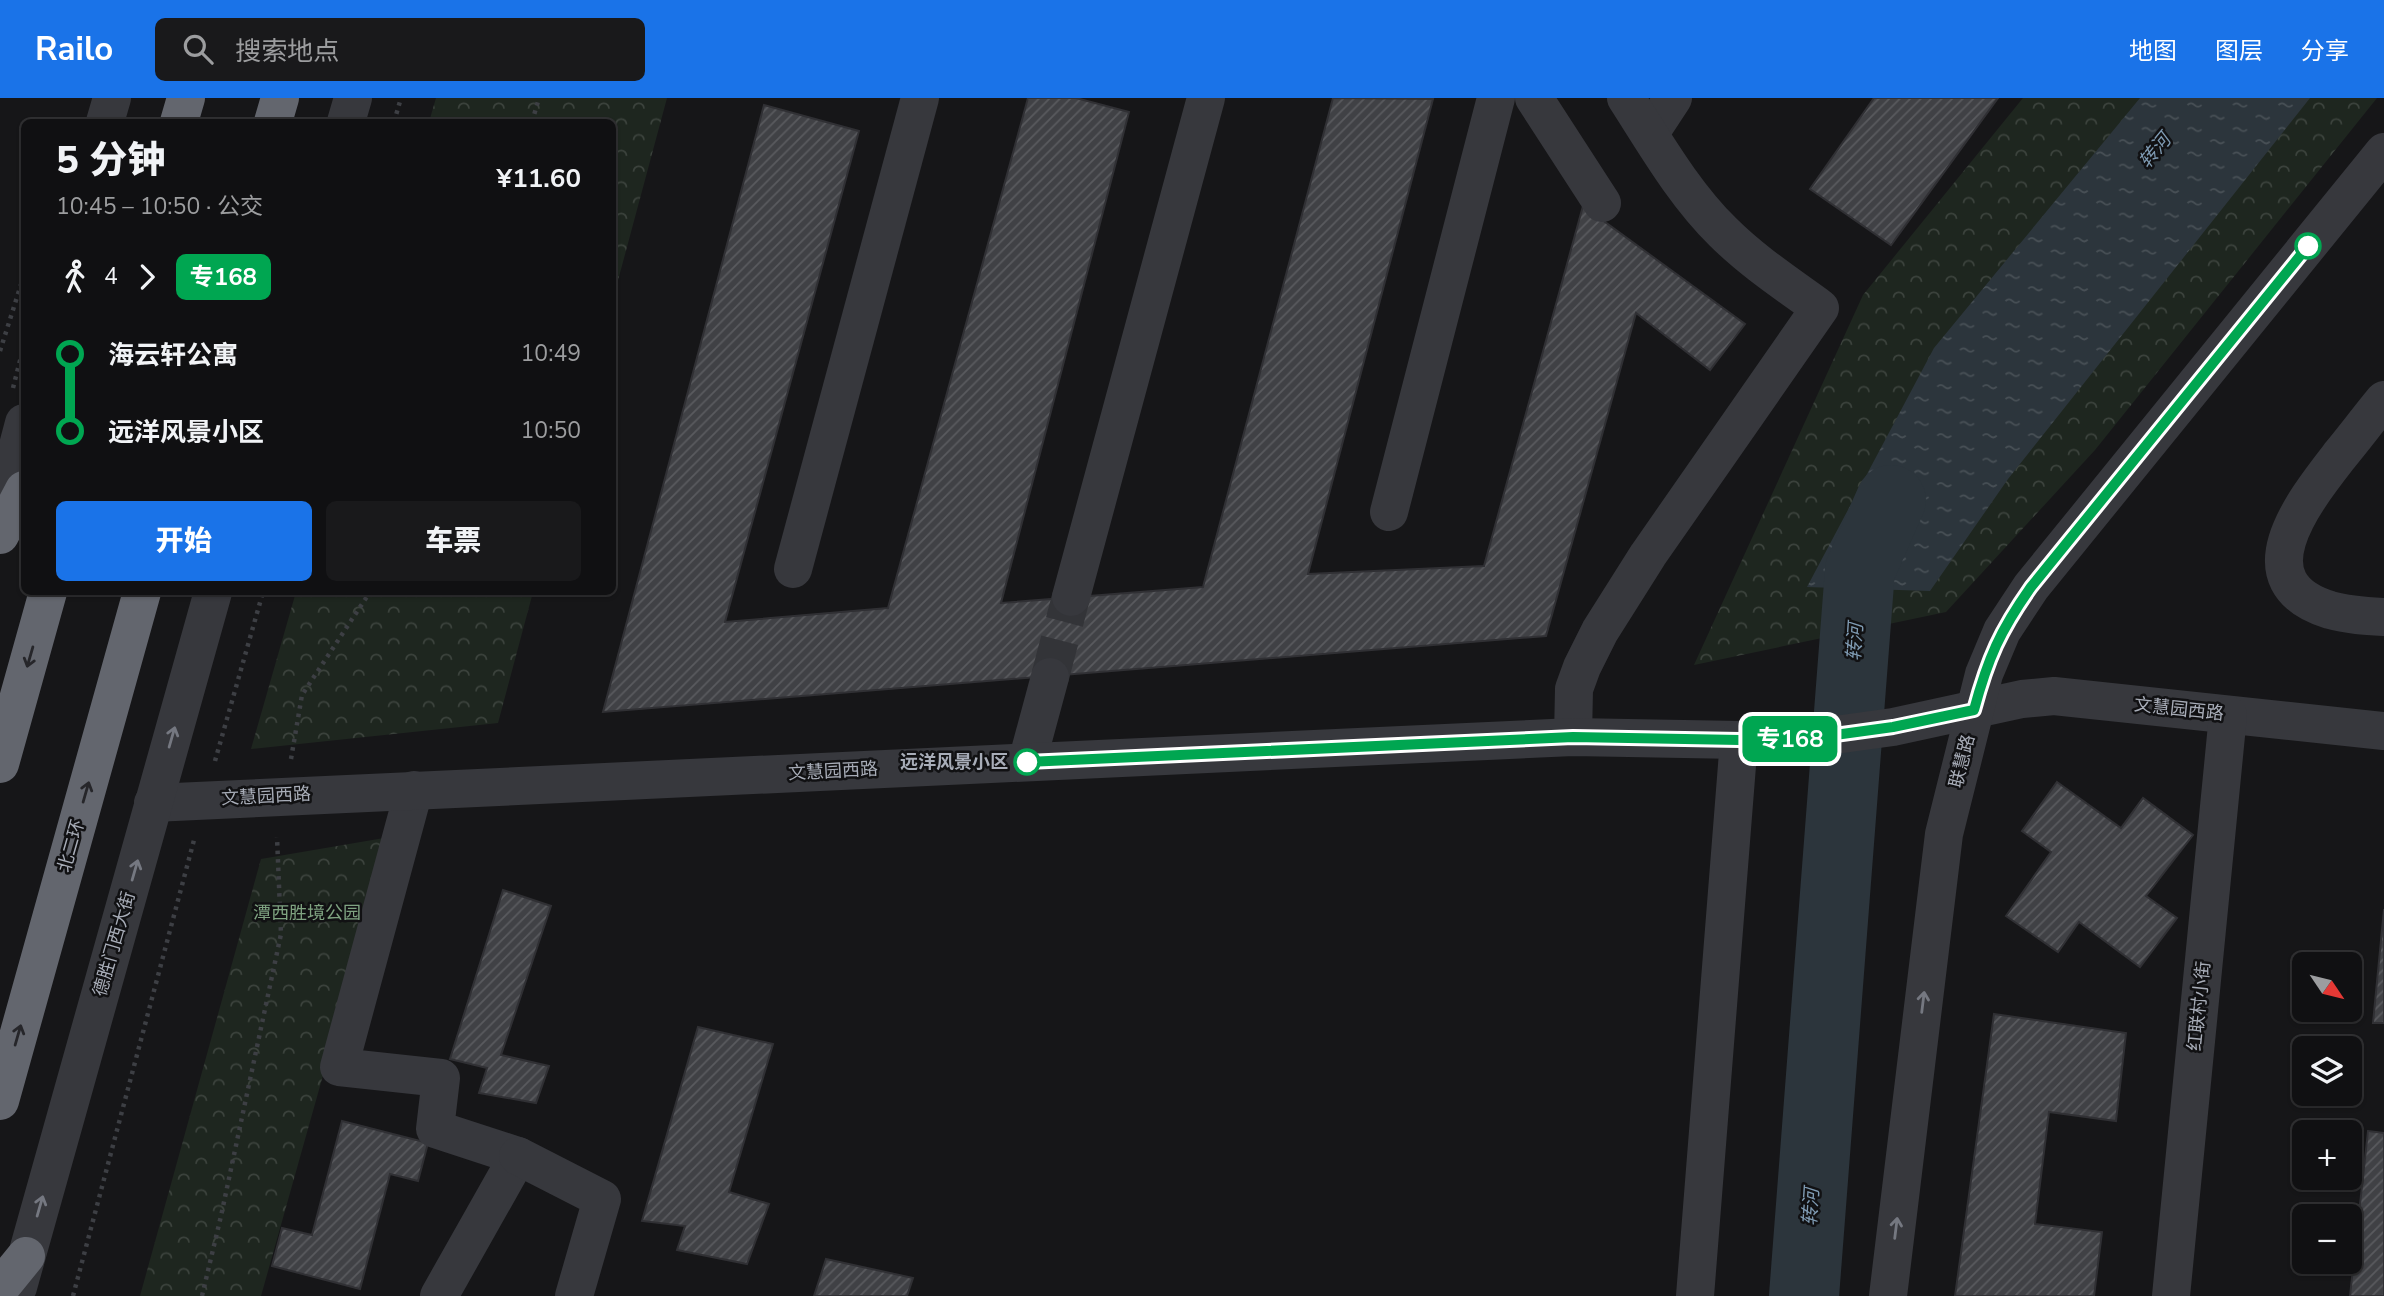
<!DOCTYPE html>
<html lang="zh">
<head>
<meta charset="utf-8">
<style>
  body { margin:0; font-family:"Nunito Sans","Noto Sans SC",sans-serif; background:#19191b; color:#f1f3f6; height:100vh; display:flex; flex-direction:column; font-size:26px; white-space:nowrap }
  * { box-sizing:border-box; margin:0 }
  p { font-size:23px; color:#9c9d9f }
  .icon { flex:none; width:38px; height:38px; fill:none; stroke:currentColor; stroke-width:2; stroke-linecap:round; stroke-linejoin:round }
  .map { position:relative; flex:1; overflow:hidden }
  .panel { position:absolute; left:21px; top:21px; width:595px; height:476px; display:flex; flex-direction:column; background:#101012; border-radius:10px; box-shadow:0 2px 5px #0004,0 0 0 2px #303032 }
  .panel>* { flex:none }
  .badge { padding:0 14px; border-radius:10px; font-size:24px; line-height:46px }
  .needle { width:46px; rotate:125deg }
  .fabs { position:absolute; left:2292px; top:854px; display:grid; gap:14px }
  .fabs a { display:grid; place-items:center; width:70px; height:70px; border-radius:10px; background:#101012; box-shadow:0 2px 5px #0004,0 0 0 2px #303032; font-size:35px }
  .map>.badge { position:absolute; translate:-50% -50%; box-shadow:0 0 0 4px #fff }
  .legs { display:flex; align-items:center; gap:10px; height:77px; padding:0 35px; font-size:23px }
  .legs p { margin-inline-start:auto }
  .headline { display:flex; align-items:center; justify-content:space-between; height:119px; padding:0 35px }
  h1 { font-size:38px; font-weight:800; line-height:52px }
  .cta { display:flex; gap:14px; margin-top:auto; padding:14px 35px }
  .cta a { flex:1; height:80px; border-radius:10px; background:#1a73e8; color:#fff; font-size:28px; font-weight:800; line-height:80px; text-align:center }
  .cta a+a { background:#19191b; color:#f1f3f6 }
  ul { padding:0 35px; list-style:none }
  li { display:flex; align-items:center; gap:24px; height:77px; font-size:26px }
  li i { display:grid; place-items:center; width:10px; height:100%; margin:0 9px; background:currentColor }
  li i::after { content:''; width:18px; height:18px; margin:-9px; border:5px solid; border-radius:50%; background:#101012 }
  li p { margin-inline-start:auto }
  li:first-child i { background:linear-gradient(#0000 50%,currentColor 0) }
  li:last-child i { background:linear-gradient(currentColor 50%,#0000 0) }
  header { display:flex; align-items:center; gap:42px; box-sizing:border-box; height:98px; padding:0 35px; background:#1a73e8; color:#fff }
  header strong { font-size:33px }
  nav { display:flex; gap:38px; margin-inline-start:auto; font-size:24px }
  .search { width:490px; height:63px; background:#19191b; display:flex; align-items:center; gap:18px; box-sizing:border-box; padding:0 24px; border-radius:10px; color:#9c9d9f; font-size:26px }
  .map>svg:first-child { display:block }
  .park { fill:url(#park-crowns) }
  .water { fill:url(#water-ripples) }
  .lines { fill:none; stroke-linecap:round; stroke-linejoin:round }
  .river { stroke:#2c353c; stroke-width:70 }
  .building { fill:url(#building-hatch); stroke:#303034; stroke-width:2 }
  .minor-tunnel { stroke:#333438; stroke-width:38; stroke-dasharray:38 19; stroke-linecap:butt }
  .path { stroke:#3d3f44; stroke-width:4.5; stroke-dasharray:3.5 5; stroke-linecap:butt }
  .minor { stroke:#37383d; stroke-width:38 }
  .highway { stroke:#63666e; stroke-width:38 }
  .oneway { stroke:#26262a }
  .oneway2 { stroke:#757881 }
  .line-1-casing { stroke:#fff; stroke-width:16 }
  .line-1 { stroke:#00a651; stroke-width:10 }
  .stop-1-dot { fill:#fff; stroke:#00a651; stroke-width:3.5 }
  .labels { text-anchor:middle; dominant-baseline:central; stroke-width:5; stroke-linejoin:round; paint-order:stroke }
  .street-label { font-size:18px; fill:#a8adb8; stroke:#111113 }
  .stop-label { font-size:18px; font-weight:bold; fill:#a8adb8; stroke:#111113; text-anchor:end }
  .park-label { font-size:18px; fill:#7fa381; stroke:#111113 }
  .water-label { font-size:19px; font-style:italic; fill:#7f9bb3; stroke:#111113 }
</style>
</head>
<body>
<header>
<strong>Railo</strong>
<div class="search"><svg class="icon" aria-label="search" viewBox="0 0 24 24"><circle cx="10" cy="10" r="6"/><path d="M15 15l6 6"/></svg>搜索地点</div>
<nav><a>地图</a><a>图层</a><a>分享</a></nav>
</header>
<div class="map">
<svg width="2384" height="1198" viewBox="0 0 2384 1198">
  <defs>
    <pattern id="park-crowns" width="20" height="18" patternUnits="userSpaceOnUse" patternTransform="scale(1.75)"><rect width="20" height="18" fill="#1e261f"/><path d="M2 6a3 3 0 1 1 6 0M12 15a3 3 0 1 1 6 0" fill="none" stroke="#3c433d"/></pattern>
    <pattern id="water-ripples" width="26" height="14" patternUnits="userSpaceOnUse" patternTransform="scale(1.75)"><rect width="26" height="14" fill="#2c353c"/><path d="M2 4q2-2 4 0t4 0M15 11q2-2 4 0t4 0" fill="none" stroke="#485056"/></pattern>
    <pattern id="building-hatch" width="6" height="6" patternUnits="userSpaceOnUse" patternTransform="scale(1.75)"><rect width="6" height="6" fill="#404145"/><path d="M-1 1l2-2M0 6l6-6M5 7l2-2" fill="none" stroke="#595a5e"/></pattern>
  </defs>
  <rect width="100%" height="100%" fill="#161618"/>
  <!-- park -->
  <g class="park">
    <polygon points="436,0 667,0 613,201 612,24 429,24"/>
    <polygon points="2023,0 2377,0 2095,352 1946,514 1694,567 1863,197"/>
    <polygon points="296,494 533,494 498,625 251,651"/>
    <polygon points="390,739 261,1198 140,1198 261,761"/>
  </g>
  <!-- water -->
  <polygon class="water" points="2140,0 2310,0 2008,381 1930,493 1807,489 1934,250"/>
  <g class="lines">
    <!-- river -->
    <polyline class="river" points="1804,1198 1860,472 1891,402"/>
  </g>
  <!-- building -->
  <g class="building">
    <polygon points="1028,0 1076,0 1129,14 1001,505 1203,489 1333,0 1433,1 1308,476 1484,468 1583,108 1745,226 1710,272 1636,215 1546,538 603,614 764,7 859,33 725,524 888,510"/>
    <polygon points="1874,0 1998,0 1891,147 1810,91"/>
    <polygon points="2057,684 2121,730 2143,700 2193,737 2146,798 2177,820 2140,869 2079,824 2058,854 2006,818 2051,754 2022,733"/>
    <polygon points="503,792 551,808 501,957 549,968 536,1005 479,995 487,970 450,961"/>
    <polygon points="2384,811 2384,925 2373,925"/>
    <polygon points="1994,916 2126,935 2116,1023 2049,1014 2035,1126 2102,1134 2094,1198 1955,1198"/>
    <polygon points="698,929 773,946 729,1094 769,1106 747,1166 677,1152 685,1128 642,1123"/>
    <polygon points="342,1023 428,1045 418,1083 390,1076 360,1191 272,1168 282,1130 312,1137"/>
    <polygon points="2368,1033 2384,1035 2384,1198 2350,1198"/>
    <polygon points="826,1161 913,1180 907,1198 814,1198"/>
  </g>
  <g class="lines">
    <!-- minor-tunnel -->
    <polyline class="minor-tunnel" points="1050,579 1071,499"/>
    <!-- path -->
    <g class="path">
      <polyline points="394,24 401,0"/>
      <polyline points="532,24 539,0"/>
      <polyline points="0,253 24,177"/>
      <polyline points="13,290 24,247"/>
      <polyline points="291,661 302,597 370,494"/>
      <polyline points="215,663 263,494"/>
      <polyline points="73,1198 194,742"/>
      <polyline points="202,1198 221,1118 281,836 277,739"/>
    </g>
    <!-- minor -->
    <g class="minor">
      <polyline points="1534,0 1602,105"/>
      <polyline points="105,24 112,0"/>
      <polyline points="346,24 353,0"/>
      <polyline points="1650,35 1673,0"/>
      <path d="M2384,302C2369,320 2355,339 2340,357C2305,402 2239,484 2330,512C2348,517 2366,518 2384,519"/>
      <polyline points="1389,414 1496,0"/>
      <polyline points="0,416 24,325"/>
      <polyline points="793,471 920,0"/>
      <polyline points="1071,499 1206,0"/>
      <path d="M1573,639L1574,591L1582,569L1600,533L1648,457L1820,210C1787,186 1752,163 1723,134C1684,96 1655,45 1626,0"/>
      <polyline points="1027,664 1050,579"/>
      <polyline points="414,692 339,969 441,980 435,1031 518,1058 439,1198"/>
      <polyline points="153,705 1573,639 1739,642 1806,641 1893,629 2022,601 2054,598 2384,633"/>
      <polyline points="518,1058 602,1101 574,1198"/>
      <polyline points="18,1189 213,494"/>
      <polyline points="1695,1198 1739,642"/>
      <polyline points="1888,1198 1944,736 1984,576 2002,533 2031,489 2384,54"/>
      <polyline points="2171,1198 2228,617"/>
    </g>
    <!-- highway -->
    <g class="highway">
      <polyline points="179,24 186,0"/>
      <polyline points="273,24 280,0"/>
      <polyline points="0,437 24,392"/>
      <polyline points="0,666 48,494"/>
      <polyline points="0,1003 142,494"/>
      <polyline points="0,1190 26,1158"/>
    </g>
  </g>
  <!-- one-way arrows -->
  <defs><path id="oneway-shaft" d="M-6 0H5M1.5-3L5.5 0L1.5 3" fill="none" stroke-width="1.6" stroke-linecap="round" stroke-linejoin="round" transform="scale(1.75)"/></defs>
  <g class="oneway">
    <use href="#oneway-shaft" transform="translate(30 559) rotate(106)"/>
    <use href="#oneway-shaft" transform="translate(86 694) rotate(-74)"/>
    <use href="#oneway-shaft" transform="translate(18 937) rotate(-74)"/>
  </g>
  <g class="oneway2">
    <use href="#oneway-shaft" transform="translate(172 639) rotate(-74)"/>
    <use href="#oneway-shaft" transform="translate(135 772) rotate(-74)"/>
    <use href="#oneway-shaft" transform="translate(1923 904) rotate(-83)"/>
    <use href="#oneway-shaft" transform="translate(40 1108) rotate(-74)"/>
    <use href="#oneway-shaft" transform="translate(1896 1130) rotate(-83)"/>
  </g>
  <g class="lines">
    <!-- line-1 casing -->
    <g class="line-1-casing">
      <path id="line-1" d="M1027,664L1573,639L1740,642L1806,641L1893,629L1974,612C1988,560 2000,533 2031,489L2308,148"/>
    </g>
    <!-- line-1 -->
    <use href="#line-1" class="line-1"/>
  </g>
  <!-- markers -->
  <g class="stop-1-dot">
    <circle cx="2308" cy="148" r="12"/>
    <circle cx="1027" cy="664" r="12"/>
  </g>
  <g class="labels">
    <!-- street labels -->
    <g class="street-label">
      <text transform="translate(2179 611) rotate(6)">文慧园西路</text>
      <text transform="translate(1962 663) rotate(-76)">联慧路</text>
      <text transform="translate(833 673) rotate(-3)">文慧园西路</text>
      <text transform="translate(266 698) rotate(-3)">文慧园西路</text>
      <text transform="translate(71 748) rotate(-74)">北二环</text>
      <text transform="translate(114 846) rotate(-74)">德胜门西大街</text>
      <text transform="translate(2199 908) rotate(-84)">红联村小街</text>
    </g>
    <!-- stop labels -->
    <g class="stop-label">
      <text x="1008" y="664">远洋风景小区</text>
    </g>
    <!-- park labels -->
    <g class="park-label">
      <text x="307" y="815">潭西胜境公园</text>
    </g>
    <!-- water labels -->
    <g class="water-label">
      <text transform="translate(2155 53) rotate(-51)">转河</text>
      <text transform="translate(1855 544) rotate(-86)">转河</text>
      <text transform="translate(1811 1109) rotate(-86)">转河</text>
    </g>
  </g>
</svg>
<div class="fabs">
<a><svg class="needle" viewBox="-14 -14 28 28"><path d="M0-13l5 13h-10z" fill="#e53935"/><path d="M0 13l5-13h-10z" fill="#9c9d9f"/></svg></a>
<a><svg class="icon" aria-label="layers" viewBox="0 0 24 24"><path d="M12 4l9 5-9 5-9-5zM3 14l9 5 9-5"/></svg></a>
<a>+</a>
<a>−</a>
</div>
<b class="badge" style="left:1790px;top:641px;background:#00a651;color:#fff">专168</b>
<section class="panel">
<div class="headline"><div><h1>5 分钟</h1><p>10:45 – 10:50 · 公交</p></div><b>¥11.60</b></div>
<div class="legs"><svg class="icon" aria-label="walk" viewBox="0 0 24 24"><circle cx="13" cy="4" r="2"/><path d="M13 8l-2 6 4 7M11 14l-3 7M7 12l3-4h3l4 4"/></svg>4<svg class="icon" aria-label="forward" viewBox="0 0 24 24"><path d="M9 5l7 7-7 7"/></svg><b class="badge" style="background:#00a651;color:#fff">专168</b></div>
<ul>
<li><i style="color:#00a651"></i><b>海云轩公寓</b><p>10:49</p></li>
<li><i style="color:#00a651"></i><b>远洋风景小区</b><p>10:50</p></li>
</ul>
<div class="cta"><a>开始</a><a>车票</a></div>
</section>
</div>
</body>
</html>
